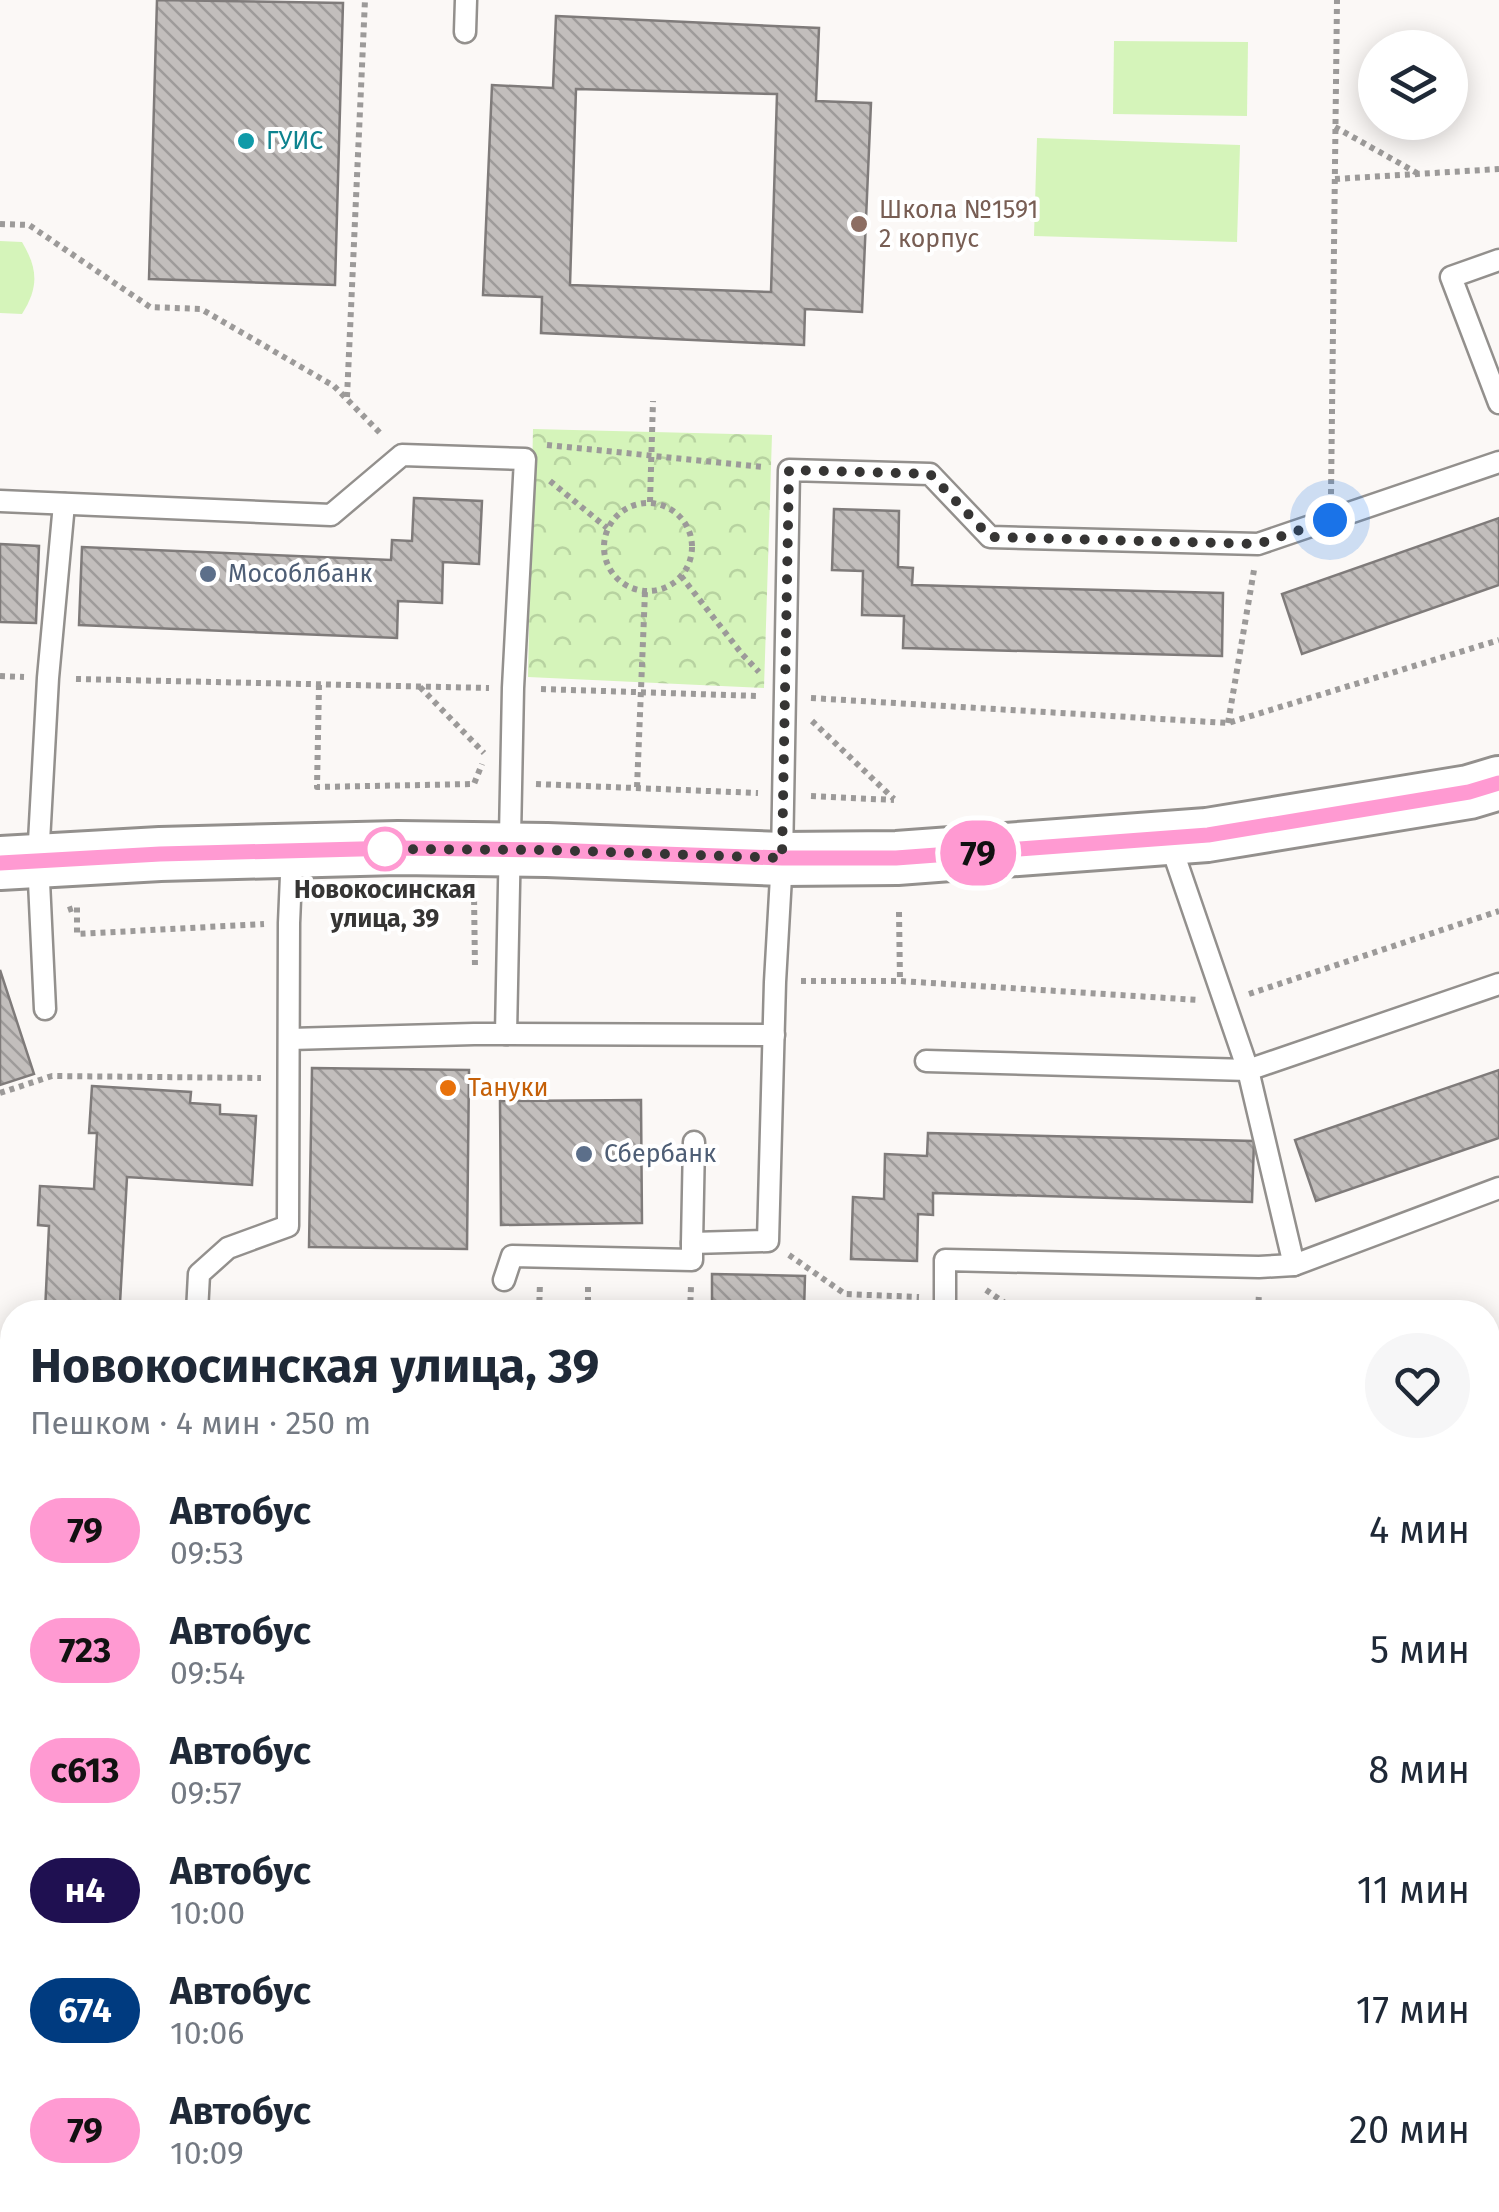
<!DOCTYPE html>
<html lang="ru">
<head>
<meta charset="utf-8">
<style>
  body { margin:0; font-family:"Fira Sans",sans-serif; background:#f6f6f7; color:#1f2937; height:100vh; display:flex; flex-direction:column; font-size:38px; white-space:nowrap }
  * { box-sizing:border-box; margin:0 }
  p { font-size:32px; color:#747a83 }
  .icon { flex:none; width:55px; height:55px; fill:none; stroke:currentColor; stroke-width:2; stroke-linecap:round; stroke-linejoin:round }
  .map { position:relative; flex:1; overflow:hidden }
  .drawer { position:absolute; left:0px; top:1300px; width:1500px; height:912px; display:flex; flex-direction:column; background:#fff; border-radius:40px 40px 0 0; box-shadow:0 5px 25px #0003 }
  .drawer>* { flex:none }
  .badge { padding:0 20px; border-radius:32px; font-size:35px; line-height:65px }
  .buttons { position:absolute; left:1358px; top:30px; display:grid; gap:20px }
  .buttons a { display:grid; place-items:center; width:110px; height:110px; border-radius:50%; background:#fff; box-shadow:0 5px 25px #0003; font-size:50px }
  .you { position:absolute; width:50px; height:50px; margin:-25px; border:8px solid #fff; border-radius:50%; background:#1a73e8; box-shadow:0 0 0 15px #1a73e833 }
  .map>.badge { position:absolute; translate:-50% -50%; box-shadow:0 0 0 5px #fff }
  .round { display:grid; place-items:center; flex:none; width:105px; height:105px; border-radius:52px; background:#f6f6f7 }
  .overview { display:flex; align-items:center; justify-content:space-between; height:170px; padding:0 30px }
  h1 { font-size:48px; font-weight:700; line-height:75px }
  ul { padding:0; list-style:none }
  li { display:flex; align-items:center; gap:30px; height:120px; padding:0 30px }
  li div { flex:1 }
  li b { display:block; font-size:38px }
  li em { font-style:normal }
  li .badge { min-width:110px; font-weight:700; text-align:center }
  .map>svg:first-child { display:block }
  .park { fill:url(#park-crowns) }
  .pitch { fill:#d5f4ba }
  .building { fill:url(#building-back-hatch); stroke:#7f7b7a; stroke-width:2.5; fill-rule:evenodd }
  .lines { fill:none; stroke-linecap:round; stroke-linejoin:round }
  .service-casing { stroke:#93908d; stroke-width:25 }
  .tertiary-casing { stroke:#93908d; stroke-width:58 }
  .path { stroke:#9c9a99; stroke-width:6; stroke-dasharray:5 5; stroke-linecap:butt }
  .service { stroke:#fff; stroke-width:20 }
  .tertiary { stroke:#fff; stroke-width:52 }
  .line-casing { stroke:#fff; stroke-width:22 }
  .line { stroke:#ff9ad2; stroke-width:15 }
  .walk { stroke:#363534; stroke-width:10; stroke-dasharray:0 18 }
  .culture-dot { fill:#0f9aa8; stroke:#fff; stroke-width:4 }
  .education-dot { fill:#8d6e63; stroke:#fff; stroke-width:4 }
  .service-dot { fill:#5c6f8a; stroke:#fff; stroke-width:4 }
  .stop-dot { fill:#fff; stroke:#ff9ad2; stroke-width:5 }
  .food-dot { fill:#e8710a; stroke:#fff; stroke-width:4 }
  .labels { text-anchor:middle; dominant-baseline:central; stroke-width:8; stroke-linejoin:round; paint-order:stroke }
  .culture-label { font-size:25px; fill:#0d838f; stroke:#fff; text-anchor:start }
  .education-label { font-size:25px; fill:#785e54; stroke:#fff; text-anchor:start }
  .service-label { font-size:25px; fill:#4e5e75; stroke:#fff; text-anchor:start }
  .stop-label { font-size:25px; font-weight:bold; fill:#363534; stroke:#fff }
  .food-label { font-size:25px; fill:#c56008; stroke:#fff; text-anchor:start }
</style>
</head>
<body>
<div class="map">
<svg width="1499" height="2212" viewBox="0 0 1499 2212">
  <defs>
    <pattern id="park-crowns" width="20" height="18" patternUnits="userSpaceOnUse" patternTransform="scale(2.5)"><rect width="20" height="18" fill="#d5f4ba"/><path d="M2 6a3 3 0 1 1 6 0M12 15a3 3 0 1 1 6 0" fill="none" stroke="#b7d2a0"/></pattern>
    <pattern id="building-back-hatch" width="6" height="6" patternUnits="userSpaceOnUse" patternTransform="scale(2.5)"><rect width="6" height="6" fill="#c2bebc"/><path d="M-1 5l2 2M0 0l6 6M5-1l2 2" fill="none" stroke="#9e9b9a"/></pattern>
  </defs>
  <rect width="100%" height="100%" fill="#fbf8f6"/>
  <!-- park -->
  <polygon class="park" points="533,429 772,435 764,688 528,677"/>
  <!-- pitch -->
  <g class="pitch">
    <polygon points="1114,41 1248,42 1247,116 1113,114"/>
    <polygon points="1037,138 1240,145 1237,242 1034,236"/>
    <path d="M0,241L22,242C38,269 39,287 22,314L0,313Z"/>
  </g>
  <!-- building -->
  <g class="building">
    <polygon points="157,0 343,3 335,285 149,279"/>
    <path d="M556,16L819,28L816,101L871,103L862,312L805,309L804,345L541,333L542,297L483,295L492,85L553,88ZM576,89L777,94L771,292L570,285Z"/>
    <polygon points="414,498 482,501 479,564 443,562 442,603 398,601 397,638 79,625 82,547 391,560 392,540 412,541"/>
    <polygon points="834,509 899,511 898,567 913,568 912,585 1223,593 1222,656 903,648 904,616 862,615 863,571 832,570"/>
    <polygon points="1499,518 1499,585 1302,654 1282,594"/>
    <polygon points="0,544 39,546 36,623 0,622"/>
    <polygon points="0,970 34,1074 0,1085"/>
    <polygon points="312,1068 469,1070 467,1249 309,1247"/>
    <polygon points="1499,1070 1499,1138 1316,1201 1295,1140"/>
    <polygon points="92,1086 191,1092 190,1103 220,1105 220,1114 256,1116 252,1185 127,1177 120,1303 109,1303 108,1312 45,1312 49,1226 38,1225 40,1186 94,1189 97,1133 89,1133"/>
    <polygon points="641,1100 642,1223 501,1225 500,1101"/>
    <polygon points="928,1133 1254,1141 1252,1202 933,1193 933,1215 918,1214 917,1261 851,1259 853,1197 884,1199 885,1154 927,1156"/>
    <polygon points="712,1274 805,1276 804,1312 712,1312"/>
    <polygon points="1488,1400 1499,1401 1499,1629 1488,1629"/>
    <polygon points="0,1767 12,1802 0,1807"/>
    <polygon points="385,2200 454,2200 453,2212 384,2212"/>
    <polygon points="618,2200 876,2200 875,2212 618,2212"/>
    <polygon points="1140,2200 1398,2200 1397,2212 1140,2212"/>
  </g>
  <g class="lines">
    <!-- service casing -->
    <g class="service-casing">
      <g id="service">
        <polyline points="465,32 466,0"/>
        <polyline points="1499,260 1451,277 1499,403"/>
        <polyline points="0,501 331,515 402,455 525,459 513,688 506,1034"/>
        <polyline points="1169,840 1248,1070 1294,1265"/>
        <polyline points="45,1009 38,860 48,678 64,504"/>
        <polyline points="290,1039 474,1034 774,1035"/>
        <polyline points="926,1061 1248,1070 1499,984"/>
        <polyline points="694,1142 692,1243 768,1241 775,982 782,859 789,470 930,474 990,537 1258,544 1499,462"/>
        <polyline points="504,1280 512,1256 692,1260 692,1243"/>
        <polyline points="197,1312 199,1274 228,1248 288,1226 289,923 292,852"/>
        <polyline points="945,1312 945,1260 1259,1267 1294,1265 1499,1188"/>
        <polyline points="0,1668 12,1664"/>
        <polyline points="1488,1868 1499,1868"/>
        <polyline points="0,1869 12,1865"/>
        <polyline points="341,2212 341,2200"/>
        <polyline points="479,2212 479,2200"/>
      </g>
    </g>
    <!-- tertiary casing -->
    <g class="tertiary-casing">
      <polyline id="tertiary" points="0,863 160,854 398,848 547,850 782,859 897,858 1207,835 1469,792 1499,783"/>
    </g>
    <!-- path -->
    <g class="path">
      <polyline points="1335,127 1417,173"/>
      <polyline points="1335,179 1499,169"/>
      <polyline points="0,224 29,225 150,307 201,309 334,386 383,436"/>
      <polyline points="347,397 365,0"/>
      <polyline points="547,445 763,467"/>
      <polyline points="550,481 607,528"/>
      <polyline points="1331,494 1337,0"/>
      <polyline points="650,502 653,401"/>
      <circle cx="648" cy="547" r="44"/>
      <polyline points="681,576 742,654 759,672"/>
      <polyline points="0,676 24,677"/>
      <polyline points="76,679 489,688"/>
      <polyline points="319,685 317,787 474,784 482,764"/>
      <polyline points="420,687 484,753"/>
      <polyline points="541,689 758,696"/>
      <polyline points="811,698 1228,723 1499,640"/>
      <polyline points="812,721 894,799"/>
      <polyline points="1228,723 1254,570"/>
      <polyline points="536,784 758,793"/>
      <polyline points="637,787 645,592"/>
      <polyline points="811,796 894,800"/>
      <polyline points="470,894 474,894 475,968"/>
      <polyline points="68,910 77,907 77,934 264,924"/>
      <polyline points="899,912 900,981"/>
      <polyline points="801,981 900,981 1198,1000"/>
      <polyline points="1249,994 1499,911"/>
      <polyline points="0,1093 52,1076 261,1078"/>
      <polyline points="789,1255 845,1294 919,1297"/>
      <polyline points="986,1290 1018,1312"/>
      <polyline points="539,1312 540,1283"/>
      <polyline points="588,1312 588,1284"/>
      <polyline points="690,1312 691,1286"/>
      <polyline points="1258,1312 1259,1293"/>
      <polyline points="0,1386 12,1397"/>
      <polyline points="1488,1664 1488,1629"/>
      <polyline points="1488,1900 1499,1900"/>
      <polyline points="0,2143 12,2136"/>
      <polyline points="88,2200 91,2212"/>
      <polyline points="1016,2212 1016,2200"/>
    </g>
    <!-- service -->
    <use href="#service" class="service"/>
    <!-- tertiary -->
    <use href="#tertiary" class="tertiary"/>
  </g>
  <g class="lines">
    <!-- line casing -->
    <g class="line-casing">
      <polyline id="line" points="0,863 160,854 398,848 547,850 782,858 896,858 1208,835 1469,792 1499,783"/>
    </g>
    <!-- line -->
    <use href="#line" class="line"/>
    <!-- walk -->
    <polyline class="walk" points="385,849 381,849 547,850 782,858 789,470 930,474 990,537 1258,544 1330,520"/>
  </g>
  <!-- markers -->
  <circle class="culture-dot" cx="246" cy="141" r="10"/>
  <circle class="education-dot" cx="859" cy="224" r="10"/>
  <g class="service-dot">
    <circle cx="208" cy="574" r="10"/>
    <circle cx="584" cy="1154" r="10"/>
  </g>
  <circle class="stop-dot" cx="385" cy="849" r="20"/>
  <circle class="food-dot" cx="448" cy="1088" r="10"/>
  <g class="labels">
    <!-- culture labels -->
    <g class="culture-label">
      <text x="266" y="141">ГУИС</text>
    </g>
    <!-- education labels -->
    <g class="education-label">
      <text x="879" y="210">Школа №1591<tspan x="879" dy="29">2 корпус</tspan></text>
    </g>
    <!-- service labels -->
    <g class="service-label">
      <text x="228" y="574">Мособлбанк</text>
      <text x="604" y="1154">Сбербанк</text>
    </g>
    <!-- stop labels -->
    <g class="stop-label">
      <text x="385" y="890">Новокосинская<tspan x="385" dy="29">улица, 39</tspan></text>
    </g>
    <!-- food labels -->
    <g class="food-label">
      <text x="468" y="1088">Тануки</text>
    </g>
  </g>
</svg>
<div class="buttons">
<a><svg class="icon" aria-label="layers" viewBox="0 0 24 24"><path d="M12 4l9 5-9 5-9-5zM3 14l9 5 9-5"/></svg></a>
</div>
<div class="you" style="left:1330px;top:520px"></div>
<b class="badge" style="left:978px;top:853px;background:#ff9ad2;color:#111">79</b>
<section class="drawer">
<div class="overview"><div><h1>Новокосинская улица, 39</h1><p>Пешком · 4 мин · 250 m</p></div><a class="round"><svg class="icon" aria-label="heart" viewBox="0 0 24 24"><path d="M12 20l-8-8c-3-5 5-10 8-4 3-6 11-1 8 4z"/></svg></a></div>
<ul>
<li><span class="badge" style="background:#ff9ad2;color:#111">79</span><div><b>Автобус</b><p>09:53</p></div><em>4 мин</em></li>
<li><span class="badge" style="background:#ff9ad2;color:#111">723</span><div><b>Автобус</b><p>09:54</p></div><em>5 мин</em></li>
<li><span class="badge" style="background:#ff9ad2;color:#111">с613</span><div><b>Автобус</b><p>09:57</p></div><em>8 мин</em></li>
<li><span class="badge" style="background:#1f1051;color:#fff">н4</span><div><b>Автобус</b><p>10:00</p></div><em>11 мин</em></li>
<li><span class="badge" style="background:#003b80;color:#fff">674</span><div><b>Автобус</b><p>10:06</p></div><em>17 мин</em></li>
<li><span class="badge" style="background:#ff9ad2;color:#111">79</span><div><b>Автобус</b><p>10:09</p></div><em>20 мин</em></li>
</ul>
</section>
</div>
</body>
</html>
